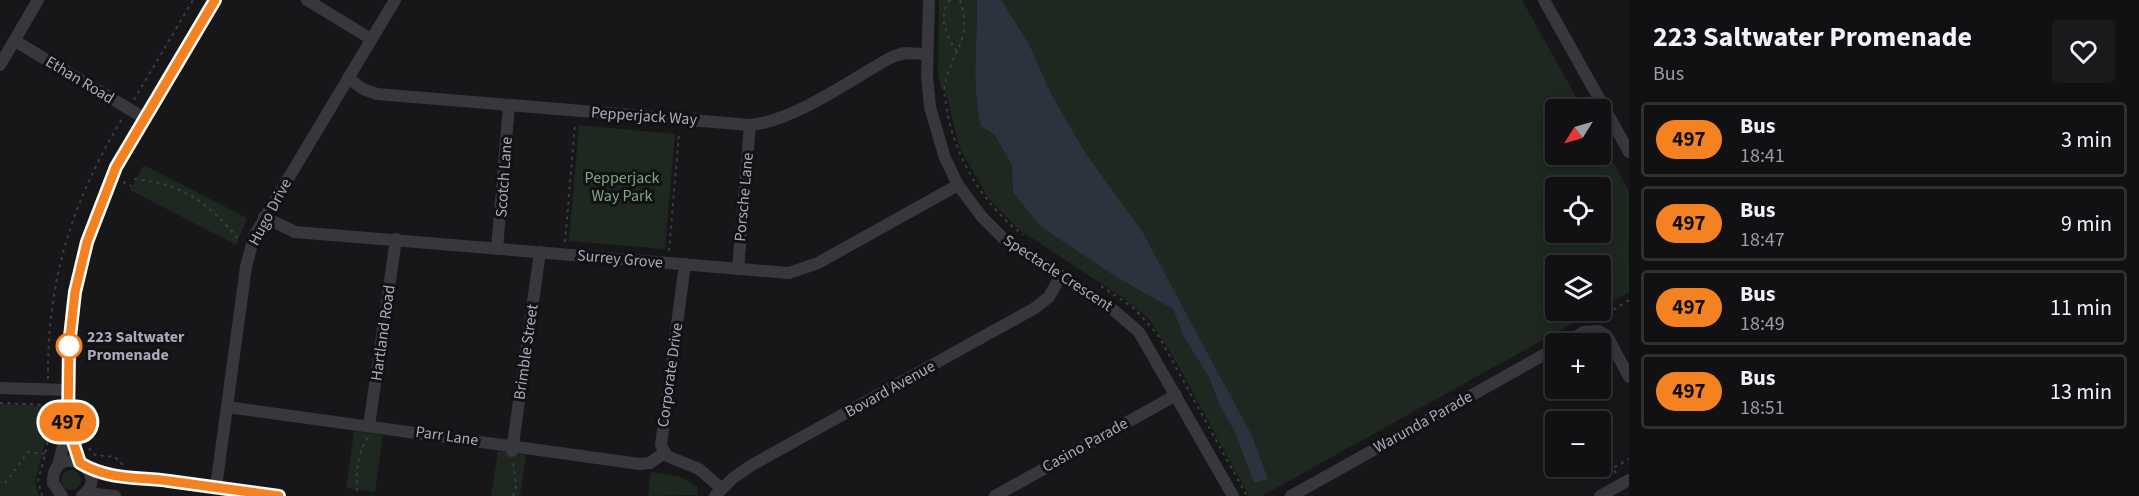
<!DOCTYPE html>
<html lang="en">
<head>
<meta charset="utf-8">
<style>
  body { margin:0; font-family:"Source Sans 3",sans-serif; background:#1a191c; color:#f1f3f6; height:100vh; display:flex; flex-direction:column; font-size:22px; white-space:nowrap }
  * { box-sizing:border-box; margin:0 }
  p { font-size:20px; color:#9c9da0 }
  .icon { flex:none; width:33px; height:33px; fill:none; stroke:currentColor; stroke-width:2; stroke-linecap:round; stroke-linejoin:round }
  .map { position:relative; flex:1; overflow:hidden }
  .drawer { display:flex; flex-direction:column; background:#111013; width:510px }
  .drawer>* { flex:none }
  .badge { padding:0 12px; border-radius:20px; font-size:21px; line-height:39px }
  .needle { width:39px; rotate:233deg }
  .controls { position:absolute; left:1545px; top:99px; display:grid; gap:12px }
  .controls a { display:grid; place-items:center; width:66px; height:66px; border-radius:6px; background:#111013; box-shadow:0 3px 15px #0003,0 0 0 2px #303033; font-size:30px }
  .map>.badge { position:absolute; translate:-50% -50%; box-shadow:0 0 0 3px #fff }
  .round { display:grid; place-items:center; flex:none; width:63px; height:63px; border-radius:6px; background:#1a191c }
  .summary { display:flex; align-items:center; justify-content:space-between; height:102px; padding:0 24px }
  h1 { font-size:28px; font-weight:700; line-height:45px }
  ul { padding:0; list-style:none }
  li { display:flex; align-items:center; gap:18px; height:75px; margin:0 12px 9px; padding:0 12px; border:3px solid #303033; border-radius:6px }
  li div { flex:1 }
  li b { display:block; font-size:22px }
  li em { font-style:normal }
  li .badge { min-width:66px; font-weight:700; text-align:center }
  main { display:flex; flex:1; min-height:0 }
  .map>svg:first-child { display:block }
  .green { fill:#1e2720; fill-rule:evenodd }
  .water { fill:#2b333e }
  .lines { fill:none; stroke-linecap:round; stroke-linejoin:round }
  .path { stroke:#3d3e45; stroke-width:2; stroke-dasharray:3 4.5; stroke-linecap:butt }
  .minor { stroke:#37373e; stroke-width:12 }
  .line-casing { stroke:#fff; stroke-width:14 }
  .line { stroke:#f58220; stroke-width:9 }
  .stop-dot { fill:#fff; stroke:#f58220; stroke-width:3 }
  .labels { text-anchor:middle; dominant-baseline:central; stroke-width:6; stroke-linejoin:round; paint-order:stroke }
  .street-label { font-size:16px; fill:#a7aaba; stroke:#121114 }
  .park-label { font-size:16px; fill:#7ca785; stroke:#121114 }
  .stop-label { font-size:16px; font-weight:bold; fill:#a7aaba; stroke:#121114; text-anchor:start }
</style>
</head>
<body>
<main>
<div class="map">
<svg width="1629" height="496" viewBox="0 0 1629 496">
  <rect width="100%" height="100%" fill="#171619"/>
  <!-- green -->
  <g class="green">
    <path d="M939,0H1522L1583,109L1556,110V154H1600L1601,140L1629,191V292L1601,307L1600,266H1556V310L1595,311L1262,496H1249L1175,360L1149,319L1129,302L1018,229L988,198L959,147L946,92L941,89L938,74ZM1556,188H1600V232H1556Z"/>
    <polygon points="579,125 675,134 665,249 569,241"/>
    <polygon points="144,165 247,218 236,245 130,190"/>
    <polygon points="0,404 46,406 45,444 35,481 39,496 0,496"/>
    <polygon points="354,431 383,435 375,492 346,488"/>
    <polygon points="498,451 526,455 520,496 491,496"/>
    <circle cx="71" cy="480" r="10"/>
    <polygon points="651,472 679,476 697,486 698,495 648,496"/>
  </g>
  <!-- water -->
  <path class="water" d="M977,0H1001L1029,44L1050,92L1086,154L1142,231L1252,436L1268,479L1254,483L1235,432L1220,406L1209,377L1184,337L1173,309L1118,278L1040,226L1013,192L1012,166L995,135L981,126C971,83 978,43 977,0Z"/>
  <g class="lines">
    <!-- path -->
    <g class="path">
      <path d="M950,0C936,18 948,37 958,54"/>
      <path d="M960,0C973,40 952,50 945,84C943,93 946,102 947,111C956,160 984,205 1023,235"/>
      <polyline points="134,100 193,0"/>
      <path d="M134,179C183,184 209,203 239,240"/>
      <polyline points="123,182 131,186"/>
      <polyline points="565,242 575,124"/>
      <polyline points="669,251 679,133"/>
      <polyline points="1101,286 1134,308 1158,335 1247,496"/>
      <polyline points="1603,320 1607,314 1629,300"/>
      <path d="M48,379C47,279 72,202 123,117"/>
      <polyline points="0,403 48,405"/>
      <polyline points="89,448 95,455 115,457 123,465"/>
      <polyline points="1616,473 1613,468 1629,459"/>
      <polyline points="5,483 28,452 46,454"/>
      <path d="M357,491C356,470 357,455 368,437"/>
      <polyline points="42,496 38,481 47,447 48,402"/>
      <polyline points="513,496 516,487 513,461"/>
    </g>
    <!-- minor -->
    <g class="minor">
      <polyline points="307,0 371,39"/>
      <polyline points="929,0 927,76 930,107 945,158 958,185 982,217 1003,238 1111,308 1139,332 1233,496"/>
      <polyline points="1544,0 1629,152"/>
      <polyline points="15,41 146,119"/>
      <polyline points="0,65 38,0"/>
      <path d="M348,78L363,89L377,94L750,125C795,121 851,79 892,57L904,53L927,54"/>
      <polyline points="264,217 295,232 789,273 818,263 958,185"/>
      <polyline points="497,249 509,105"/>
      <polyline points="685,264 661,445 667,456 699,469 722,489"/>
      <polyline points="738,269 750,125"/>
      <polyline points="1564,344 1584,332 1599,331 1607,336 1629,377"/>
      <polyline points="0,388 68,390"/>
      <polyline points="227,407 640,464 650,463 664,453"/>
      <polyline points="369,426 396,239"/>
      <polyline points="68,427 80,463"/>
      <polyline points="512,451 540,252"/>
      <polyline points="85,465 116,477 151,479 278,496"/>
      <polyline points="58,466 68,426 72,307 91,228 116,167 215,0"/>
      <polyline points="216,487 246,267 254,236 395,0"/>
      <polyline points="86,493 115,496"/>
      <path d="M62,496L53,483C52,439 115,470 82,496"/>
      <polyline points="715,496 733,478 752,465 1035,308 1049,297 1060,277"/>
      <polyline points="995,496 1176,395"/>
      <polyline points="1291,496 1556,348"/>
      <polyline points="1600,496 1629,480"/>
    </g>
  </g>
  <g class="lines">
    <!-- line casing -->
    <g class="line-casing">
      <path id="line" d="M215,0L116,167L87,242L75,292L69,346L68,426L80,463C108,480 138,477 169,481C206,486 242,491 279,496"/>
    </g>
    <!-- line -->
    <use href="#line" class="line"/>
  </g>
  <!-- markers -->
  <circle class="stop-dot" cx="69" cy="346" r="12"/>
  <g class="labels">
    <!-- street labels -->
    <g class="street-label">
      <text transform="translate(80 80) rotate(31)">Ethan Road</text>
      <text transform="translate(644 116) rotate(4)">Pepperjack Way</text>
      <text transform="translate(504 177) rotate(-86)">Scotch Lane</text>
      <text transform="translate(744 197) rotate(-85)">Porsche Lane</text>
      <text transform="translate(270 212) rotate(-62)">Hugo Drive</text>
      <text transform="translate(620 259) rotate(5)">Surrey Grove</text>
      <text transform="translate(1058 273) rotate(33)">Spectacle Crescent</text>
      <text transform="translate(383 333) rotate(-82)">Hartland Road</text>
      <text transform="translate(526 352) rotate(-82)">Brimble Street</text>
      <text transform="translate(670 375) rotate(-82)">Corporate Drive</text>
      <text transform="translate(890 389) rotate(-29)">Bovard Avenue</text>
      <text transform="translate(1423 422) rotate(-29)">Warunda Parade</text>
      <text transform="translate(447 436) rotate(8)">Parr Lane</text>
      <text transform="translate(1085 445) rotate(-29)">Casino Parade</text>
    </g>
    <!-- park labels -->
    <g class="park-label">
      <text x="622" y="178">Pepperjack<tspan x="622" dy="18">Way Park</tspan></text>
    </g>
    <!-- stop labels -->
    <g class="stop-label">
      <text x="87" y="337">223 Saltwater<tspan x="87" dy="18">Promenade</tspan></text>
    </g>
  </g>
</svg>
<div class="controls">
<a><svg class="needle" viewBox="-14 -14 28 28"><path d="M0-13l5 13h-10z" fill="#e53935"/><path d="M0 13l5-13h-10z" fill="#9c9da0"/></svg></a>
<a><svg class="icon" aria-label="locate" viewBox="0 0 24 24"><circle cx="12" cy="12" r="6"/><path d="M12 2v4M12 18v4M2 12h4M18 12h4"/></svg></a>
<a><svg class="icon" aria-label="layers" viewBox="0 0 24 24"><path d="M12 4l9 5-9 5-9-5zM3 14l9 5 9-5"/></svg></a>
<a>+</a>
<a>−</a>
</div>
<b class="badge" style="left:68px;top:422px;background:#f58220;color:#111">497</b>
</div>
<section class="drawer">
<div class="summary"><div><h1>223 Saltwater Promenade</h1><p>Bus</p></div><a class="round"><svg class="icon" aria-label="heart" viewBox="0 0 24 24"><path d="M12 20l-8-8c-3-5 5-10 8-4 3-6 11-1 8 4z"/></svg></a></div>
<ul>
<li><span class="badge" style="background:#f58220;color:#111">497</span><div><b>Bus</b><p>18:41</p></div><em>3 min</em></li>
<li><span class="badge" style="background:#f58220;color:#111">497</span><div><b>Bus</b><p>18:47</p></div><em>9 min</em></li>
<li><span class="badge" style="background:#f58220;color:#111">497</span><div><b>Bus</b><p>18:49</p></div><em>11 min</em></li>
<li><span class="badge" style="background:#f58220;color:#111">497</span><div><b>Bus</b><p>18:51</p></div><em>13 min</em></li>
</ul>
</section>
</main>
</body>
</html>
